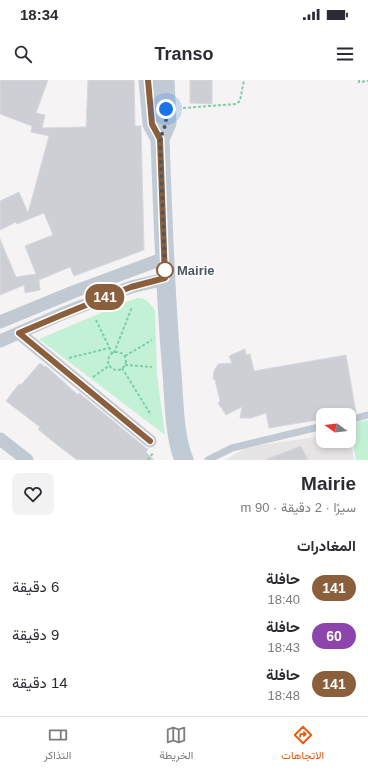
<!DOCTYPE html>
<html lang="ar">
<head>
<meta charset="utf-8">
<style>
  body { margin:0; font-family:Arial,Vazirmatn,sans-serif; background:#f2f2f3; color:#2b2b33; direction:rtl; height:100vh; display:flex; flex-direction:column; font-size:15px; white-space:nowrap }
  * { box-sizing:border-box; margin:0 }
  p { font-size:13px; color:#7c7c81 }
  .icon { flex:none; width:22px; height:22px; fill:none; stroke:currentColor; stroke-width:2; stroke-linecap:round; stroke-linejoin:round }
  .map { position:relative; height:380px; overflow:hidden; direction:ltr }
  .side { display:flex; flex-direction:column; background:#fff; flex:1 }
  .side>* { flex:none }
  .badge { padding:0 8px; border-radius:13px; font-size:14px; line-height:26px }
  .needle { width:26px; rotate:284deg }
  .tools { position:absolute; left:316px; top:328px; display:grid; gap:8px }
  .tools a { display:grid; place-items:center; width:40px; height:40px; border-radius:8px; background:#fff; box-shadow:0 2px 6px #0003; font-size:20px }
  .you { position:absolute; width:20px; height:20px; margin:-10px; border:3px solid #fff; border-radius:50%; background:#1a73e8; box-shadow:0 0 0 6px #1a73e833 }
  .map>.badge { position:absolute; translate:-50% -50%; box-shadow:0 0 0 2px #fff }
  h2 { padding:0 12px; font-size:15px; line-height:36px }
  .round { display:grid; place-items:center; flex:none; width:42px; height:42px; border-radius:8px; background:#f2f2f3 }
  .summary { display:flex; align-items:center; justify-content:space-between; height:68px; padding:0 12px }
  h1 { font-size:19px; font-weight:700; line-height:30px }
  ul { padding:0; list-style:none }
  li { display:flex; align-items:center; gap:12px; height:48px; padding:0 12px }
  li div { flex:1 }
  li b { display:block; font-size:15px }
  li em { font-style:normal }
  li .badge { min-width:44px; font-weight:700; text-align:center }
  .status { display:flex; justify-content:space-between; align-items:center; height:28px; padding:0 20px; background:#fff; direction:ltr }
  .status svg { height:11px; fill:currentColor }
  header { display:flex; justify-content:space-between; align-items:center; height:52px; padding:0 12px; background:#fff; font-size:18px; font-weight:700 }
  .dock { display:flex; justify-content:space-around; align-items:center; height:56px; border-top:1px solid #e1e1e2; background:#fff; font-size:11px; color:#7c7c81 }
  .dock a { display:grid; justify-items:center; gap:2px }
  .dock .active { color:#ea580c }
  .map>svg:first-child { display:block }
  .education { fill:#e6e4e5 }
  .green { fill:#c3f1d5 }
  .building { fill:#cdcfd5; stroke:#d7d9de }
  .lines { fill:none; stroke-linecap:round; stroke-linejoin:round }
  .path { stroke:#7ad0a6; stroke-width:2; stroke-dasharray:3 2; stroke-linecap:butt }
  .lane { stroke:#c1cad2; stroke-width:7 }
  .street { stroke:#c1cad2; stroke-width:13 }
  .secondary { stroke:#c1cbd6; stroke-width:19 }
  .line-casing { stroke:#fff; stroke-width:9 }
  .line { stroke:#8b5e3c; stroke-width:6 }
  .walk { stroke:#4a5661; stroke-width:4; stroke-dasharray:0 7.2 }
  .stop-dot { fill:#fff; stroke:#8b5e3c; stroke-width:2 }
  .labels { text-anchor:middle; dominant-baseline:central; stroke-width:3; stroke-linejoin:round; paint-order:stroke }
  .stop-label { font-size:13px; font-weight:bold; fill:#4a5661; stroke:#fff; text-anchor:start }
</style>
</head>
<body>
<div class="status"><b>18:34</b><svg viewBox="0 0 49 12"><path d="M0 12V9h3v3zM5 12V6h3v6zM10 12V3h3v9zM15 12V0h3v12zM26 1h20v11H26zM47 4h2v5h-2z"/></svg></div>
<header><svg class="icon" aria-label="menu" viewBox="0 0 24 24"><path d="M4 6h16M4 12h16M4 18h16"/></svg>Transo<svg class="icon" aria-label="search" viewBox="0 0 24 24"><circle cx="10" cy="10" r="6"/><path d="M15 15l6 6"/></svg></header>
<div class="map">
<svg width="368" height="380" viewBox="0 0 368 380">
  <rect width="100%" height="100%" fill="#f5f3f3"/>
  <!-- education -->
  <polygon class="education" points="349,352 354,380 225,380 247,367 323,356 323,361 349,361"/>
  <!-- green -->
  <g class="green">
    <polygon points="138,218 144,219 148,222 155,230 157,295 165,355 39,259 129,221"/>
    <polygon points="368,340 368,380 356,380 349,344"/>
  </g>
  <!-- building -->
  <g class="building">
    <polygon points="0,0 48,0 36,33 45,35 42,48 86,47 88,0 134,0 135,46 141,46 144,170 74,196 70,187 39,200 40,210 25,213 24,205 0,215 0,159 16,197 36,194 25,166 53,155 44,133 17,144 16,142 0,150 0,121 19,112 28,133 49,56 31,52 32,46 0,34"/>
    <polygon points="190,0 212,0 212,24 190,23"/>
    <polygon points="245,269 246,275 250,274 254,291 346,275 356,333 343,335 323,335 323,339 269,348 266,333 251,338 240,338 242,327 226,335 218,323 220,321 215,300 213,299 214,291 218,284 232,283 229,276"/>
    <polygon points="40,283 45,287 46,286 78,315 79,313 146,368 148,369 146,372 154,380 77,380 51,360 38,349 40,347 6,321 19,304 21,305"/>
    <polygon points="301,366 308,380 267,380 267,379"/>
  </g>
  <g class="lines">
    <!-- path -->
    <g class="path">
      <polyline points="359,0 359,2 368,1"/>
      <polyline points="183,28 236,24 240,21 244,0"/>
      <polyline points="96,240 112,273"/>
      <circle cx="117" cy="281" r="9"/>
      <polyline points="114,273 132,227"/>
      <polyline points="125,276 152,260"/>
      <polyline points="69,278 109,268"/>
      <polyline points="125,285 152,287"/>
      <polyline points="122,288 151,335"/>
      <polyline points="93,297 110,285"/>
      <polyline points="148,380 153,373"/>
    </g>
    <!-- lane -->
    <g class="lane">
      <polyline points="349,340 368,335"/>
      <polyline points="208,380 232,368 323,346"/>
    </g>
    <!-- street -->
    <g class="street">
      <polyline points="0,242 73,212 165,178"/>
      <polyline points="19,253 150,361"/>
      <polyline points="0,261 64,233 131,207 165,199"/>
      <polyline points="0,359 27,380"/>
    </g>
    <!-- secondary -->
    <g class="secondary">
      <path d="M148,0L152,44L160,59C163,137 165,215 172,293C174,319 174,356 184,380"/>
      <polyline points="160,59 167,43 165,0"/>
    </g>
  </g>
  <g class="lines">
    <!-- line casing -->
    <g class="line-casing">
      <polyline id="line" points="148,0 152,44 160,59 165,198 131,207 64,234 19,253 150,361"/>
    </g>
    <!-- line -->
    <use href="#line" class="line"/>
    <!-- walk -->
    <polyline class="walk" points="165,190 160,59 166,43 166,29"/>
  </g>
  <!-- markers -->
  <circle class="stop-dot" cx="165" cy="190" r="8"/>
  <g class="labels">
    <!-- stop labels -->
    <g class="stop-label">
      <text x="177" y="190">Mairie</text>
    </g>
  </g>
</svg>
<div class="tools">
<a><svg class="needle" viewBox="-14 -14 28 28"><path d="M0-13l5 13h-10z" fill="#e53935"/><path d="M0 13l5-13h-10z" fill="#7c7c81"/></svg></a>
</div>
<div class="you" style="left:166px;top:29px"></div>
<b class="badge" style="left:105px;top:217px;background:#8b5e3c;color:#fff">141</b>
</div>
<section class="side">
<div class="summary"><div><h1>Mairie</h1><p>سيرًا · 2 دقيقة · 90 m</p></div><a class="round"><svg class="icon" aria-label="heart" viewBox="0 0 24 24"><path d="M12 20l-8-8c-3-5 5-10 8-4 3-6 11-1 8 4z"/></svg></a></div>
<h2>المغادرات</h2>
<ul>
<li><span class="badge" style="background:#8b5e3c;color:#fff">141</span><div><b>حافلة</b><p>18:40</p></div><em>6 دقيقة</em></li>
<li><span class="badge" style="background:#8e44ad;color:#fff">60</span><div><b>حافلة</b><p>18:43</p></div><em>9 دقيقة</em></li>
<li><span class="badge" style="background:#8b5e3c;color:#fff">141</span><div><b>حافلة</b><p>18:48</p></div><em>14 دقيقة</em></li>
</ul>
</section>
<nav class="dock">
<a class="active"><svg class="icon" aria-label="directions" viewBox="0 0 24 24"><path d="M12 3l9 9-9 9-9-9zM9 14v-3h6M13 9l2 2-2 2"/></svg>الاتجاهات</a>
<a><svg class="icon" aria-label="map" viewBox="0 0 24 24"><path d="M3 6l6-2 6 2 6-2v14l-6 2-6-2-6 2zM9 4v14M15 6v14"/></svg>الخريطة</a>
<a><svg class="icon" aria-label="tickets" viewBox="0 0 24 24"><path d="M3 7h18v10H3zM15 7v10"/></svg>التذاكر</a>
</nav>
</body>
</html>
